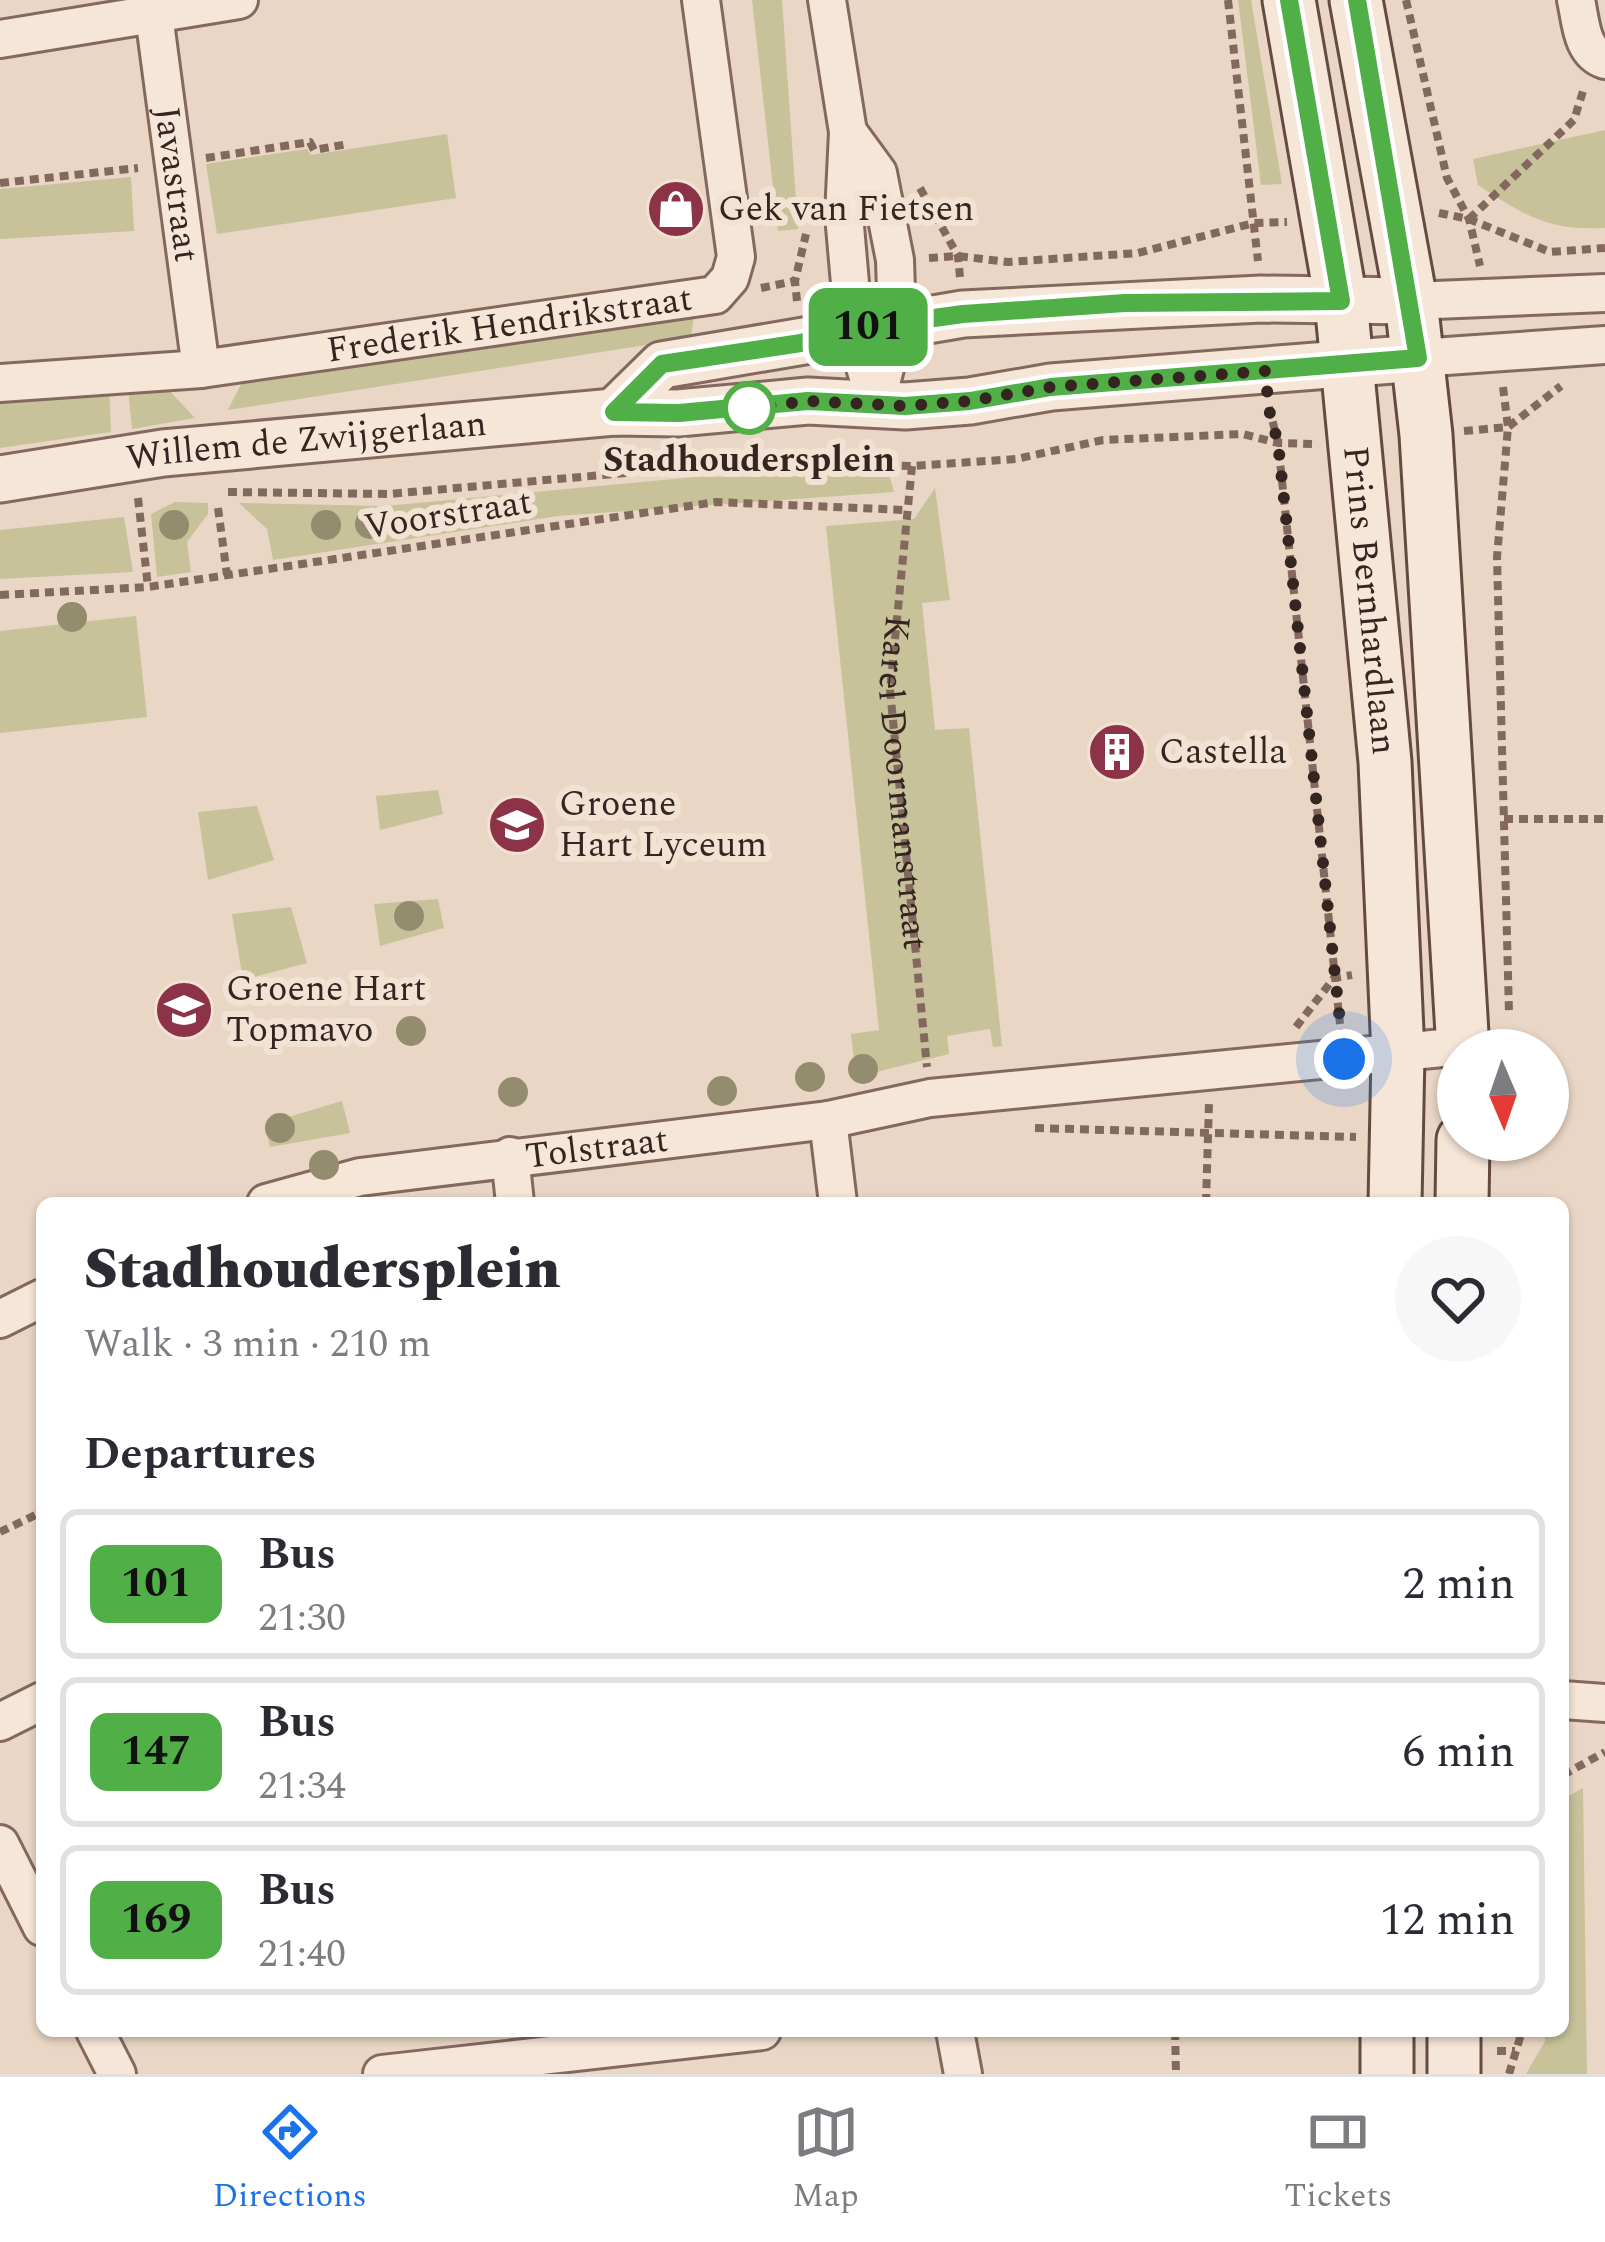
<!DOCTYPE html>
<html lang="en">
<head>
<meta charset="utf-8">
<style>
  body { margin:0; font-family:Spectral,serif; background:#f7f7f7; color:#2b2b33; height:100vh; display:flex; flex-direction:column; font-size:45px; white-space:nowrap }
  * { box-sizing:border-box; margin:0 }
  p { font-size:39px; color:#7c7c81 }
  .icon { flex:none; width:66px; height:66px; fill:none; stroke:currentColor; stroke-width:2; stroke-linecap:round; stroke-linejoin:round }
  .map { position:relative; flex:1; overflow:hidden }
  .panel { position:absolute; left:36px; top:1197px; width:1533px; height:840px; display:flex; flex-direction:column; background:#fff; border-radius:18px; box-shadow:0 3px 9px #0004 }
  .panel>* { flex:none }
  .badge { padding:0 24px; border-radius:18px; font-size:42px; line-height:78px }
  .needle { width:78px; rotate:178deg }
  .controls { position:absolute; left:1437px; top:1029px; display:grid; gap:24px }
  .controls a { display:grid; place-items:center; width:132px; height:132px; border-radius:50%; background:#fff; box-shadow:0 3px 9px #0004; font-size:60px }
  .you { position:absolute; width:60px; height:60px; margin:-30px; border:9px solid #fff; border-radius:50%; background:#1a73e8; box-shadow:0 0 0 18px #1a73e833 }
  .map>.badge { position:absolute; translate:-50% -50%; box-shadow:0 0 0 6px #fff }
  h2 { padding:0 48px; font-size:45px; line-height:108px }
  .round { display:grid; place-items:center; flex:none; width:126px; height:126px; border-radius:63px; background:#f7f7f7 }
  .headline { display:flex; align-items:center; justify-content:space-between; height:204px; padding:0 48px }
  h1 { font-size:57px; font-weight:800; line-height:90px }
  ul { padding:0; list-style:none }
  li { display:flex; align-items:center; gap:36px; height:150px; margin:0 24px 18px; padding:0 24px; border:6px solid #e1e1e2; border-radius:18px }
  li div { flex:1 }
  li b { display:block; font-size:45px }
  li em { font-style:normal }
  li .badge { min-width:132px; font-weight:700; text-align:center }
  .dock { display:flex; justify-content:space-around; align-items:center; height:168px; border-top:3px solid #e1e1e2; background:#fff; font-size:33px; color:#7c7c81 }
  .dock a { display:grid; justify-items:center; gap:6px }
  .dock .current { color:#1a73e8 }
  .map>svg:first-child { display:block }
  .green { fill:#c7c29a }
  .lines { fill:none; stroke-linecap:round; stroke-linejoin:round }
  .minor-casing { stroke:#83695d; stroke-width:42 }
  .tertiary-casing { stroke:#83695d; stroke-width:51 }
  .secondary-casing { stroke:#654a40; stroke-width:57 }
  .path { stroke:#83695d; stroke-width:8; stroke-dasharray:9 6; stroke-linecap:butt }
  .minor { stroke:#f5e6d8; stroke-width:36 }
  .tertiary { stroke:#f5e6d8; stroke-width:45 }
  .secondary { stroke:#f5e6d8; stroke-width:51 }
  .tree { fill:#948c6f }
  .line-casing { stroke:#fff; stroke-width:27 }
  .line { stroke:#50af46; stroke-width:18 }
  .walk { stroke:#352520; stroke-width:12; stroke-dasharray:0 21.6 }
  .stop-dot { fill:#fff; stroke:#50af46; stroke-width:6 }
  .labels { text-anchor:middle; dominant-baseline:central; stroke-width:12; stroke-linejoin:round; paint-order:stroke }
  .street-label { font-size:36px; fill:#352520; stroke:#f2e2d4 }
  .poi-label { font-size:36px; fill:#352520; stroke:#f2e2d4; text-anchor:start }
  .stop-label { font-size:36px; font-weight:bold; fill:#352520; stroke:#f2e2d4 }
</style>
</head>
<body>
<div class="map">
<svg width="1605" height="2074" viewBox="0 0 1605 2074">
  <rect width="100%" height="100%" fill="#ead6c5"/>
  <!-- green -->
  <g class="green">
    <polygon points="752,0 782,0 798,229 778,231"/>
    <polygon points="1238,0 1251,0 1282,184 1261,185"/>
    <path d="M1605,130V228C1549,231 1523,215 1478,185L1473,159Z"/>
    <polygon points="447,134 456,198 217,234 206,164 307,149 311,155"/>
    <polygon points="131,177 134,231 0,239 0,189"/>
    <polygon points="694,313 691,338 228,410 245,376"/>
    <polygon points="164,385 195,418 132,429 128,388"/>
    <polygon points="109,389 111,432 0,448 0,397"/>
    <polygon points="889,474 894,492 558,516 273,560 267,529 239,503 385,506 695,477"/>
    <polygon points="935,488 950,600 922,603 935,730 969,728 1002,1046 993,1047 990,1029 947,1036 949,1054 856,1077 851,1034 879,1030 826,526 914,519"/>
    <polygon points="175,502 208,503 208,514 187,542 191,572 157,577 151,514"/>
    <polygon points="124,517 133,572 0,579 0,530"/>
    <polygon points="136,616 147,717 0,733 0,631"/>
    <polygon points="438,790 443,814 380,830 376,796"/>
    <polygon points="257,806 274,860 208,880 198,812"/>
    <polygon points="438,899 444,928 380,946 374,904"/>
    <polygon points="291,907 307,963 243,980 232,914"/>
    <polygon points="342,1101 350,1133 270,1147 265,1124"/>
    <polygon points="1583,1788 1587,2074 1526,2074 1545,2041 1545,2031 1563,2031 1563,1799"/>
  </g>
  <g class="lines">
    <!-- minor casing -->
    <g class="minor-casing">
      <g id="minor">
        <path id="s2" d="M152,0L201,369"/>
        <polyline points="827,0 848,132 844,215 854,329 876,405"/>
        <path d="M1576,0C1581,22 1581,52 1605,60"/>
        <polyline points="0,39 239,0"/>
        <polyline points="848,132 878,173 895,260 897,323 876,402"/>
        <polyline points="1411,301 1605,293"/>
        <polyline points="1418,358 1605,345"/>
        <path id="s3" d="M0,383L201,369L715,295L730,278L736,257L701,0"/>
        <polyline points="828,1120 838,1203"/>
        <polyline points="510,1156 515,1203"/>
        <path id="s4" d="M266,1203L360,1177L828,1120L930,1098L1463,1046"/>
        <polyline points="0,1319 42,1298"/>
        <polyline points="1563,1700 1605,1703"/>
        <polyline points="0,1722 42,1701"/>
        <polyline points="0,1844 42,1927"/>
        <polyline points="95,2031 117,2074"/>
        <polyline points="955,2031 963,2074"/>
        <polyline points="382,2074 762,2031"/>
      </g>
    </g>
    <!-- tertiary casing -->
    <g class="tertiary-casing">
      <g id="tertiary">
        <polyline points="614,412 662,365 963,314 1261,299 1411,301"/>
        <path id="s5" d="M0,479L163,453L614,412L678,413L808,401L905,406L970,401L1051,387L1418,358"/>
      </g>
    </g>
    <!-- secondary casing -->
    <g class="secondary-casing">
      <g id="secondary">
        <path id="s6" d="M1289,0L1341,301L1385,762L1398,1054L1395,1203"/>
        <polyline points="1356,0 1411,301 1426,435 1463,1050"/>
        <polyline points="1462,1203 1463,1140"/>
        <polyline points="1387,2031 1387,2074"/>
        <polyline points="1454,2031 1454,2074"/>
      </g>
    </g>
    <!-- path -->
    <g class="path">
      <polyline points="1228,0 1258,261"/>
      <polyline points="1406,0 1447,178 1469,219 1480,266"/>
      <polyline points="206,158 310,142 314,150 348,144"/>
      <polyline points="0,183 138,168"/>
      <polyline points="920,188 958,256 960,277"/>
      <polyline points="1439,213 1469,219 1550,252 1605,248"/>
      <polyline points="1469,219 1574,120 1584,88"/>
      <polyline points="929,258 958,256 1008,262 1138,253 1254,223 1287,222"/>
      <polyline points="761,288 795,281"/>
      <polyline points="797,301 795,281 806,234"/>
      <polyline points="1503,387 1508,427 1497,557 1509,1013"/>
      <polyline points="1269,407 1278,443 1340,1024"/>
      <polyline points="1464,431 1508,427 1561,386"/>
      <path id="s1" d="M912,466L890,690L927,1067"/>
      <polyline points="228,492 389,494 670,469 815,463 912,466 1016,459 1103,440 1243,434 1278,443 1312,444"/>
      <polyline points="138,498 148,587"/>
      <polyline points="218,508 227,575"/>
      <polyline points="0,595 148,587 716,502 905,510"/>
      <polyline points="1504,819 1605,819"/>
      <polyline points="1296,1027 1334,978 1352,975"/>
      <polyline points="1035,1128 1356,1137"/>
      <polyline points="1206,1203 1209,1103"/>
      <polyline points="0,1532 42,1512"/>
      <polyline points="1563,1775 1605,1752"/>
      <polyline points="1175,2031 1176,2074"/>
      <polyline points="1497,2051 1515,2051"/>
      <polyline points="1509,2074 1522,2031"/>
    </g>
    <!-- minor -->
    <use href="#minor" class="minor"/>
    <!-- tertiary -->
    <use href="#tertiary" class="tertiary"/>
    <!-- secondary -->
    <use href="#secondary" class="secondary"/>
  </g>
  <!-- trees -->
  <g class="tree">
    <circle cx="370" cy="524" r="15"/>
    <circle cx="174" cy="525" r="15"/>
    <circle cx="326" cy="525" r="15"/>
    <circle cx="72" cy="617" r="15"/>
    <circle cx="409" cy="916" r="15"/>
    <circle cx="411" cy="1031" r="15"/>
    <circle cx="863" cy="1069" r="15"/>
    <circle cx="810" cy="1077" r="15"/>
    <circle cx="722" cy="1091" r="15"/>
    <circle cx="513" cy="1092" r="15"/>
    <circle cx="280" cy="1128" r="15"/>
    <circle cx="324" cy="1165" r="15"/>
  </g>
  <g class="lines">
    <!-- line casing -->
    <g class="line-casing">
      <polyline id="line" points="1289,0 1341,301 1125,303 963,314 854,329 801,343 662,364 614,412 679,413 808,401 905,406 970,401 1051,387 1418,358 1357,0"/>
    </g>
    <!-- line -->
    <use href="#line" class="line"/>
    <!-- walk -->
    <polyline class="walk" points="749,408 808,401 905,406 970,401 1051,387 1266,371 1268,406 1278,443 1344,1059"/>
  </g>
  <!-- icons -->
  <defs>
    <g id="shop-disc" transform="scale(3)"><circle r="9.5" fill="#8c3348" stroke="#f2e2d4"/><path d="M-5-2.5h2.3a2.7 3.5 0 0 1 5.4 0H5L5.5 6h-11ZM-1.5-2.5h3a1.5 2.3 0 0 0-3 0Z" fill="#fff"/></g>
    <g id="building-disc" transform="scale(3)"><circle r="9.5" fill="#8c3348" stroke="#f2e2d4"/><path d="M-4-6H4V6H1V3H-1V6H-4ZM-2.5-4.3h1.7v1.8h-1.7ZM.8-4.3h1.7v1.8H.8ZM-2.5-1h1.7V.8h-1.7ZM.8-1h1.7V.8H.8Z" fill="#fff"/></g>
    <g id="school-disc" transform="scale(3)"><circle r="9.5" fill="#8c3348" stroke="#f2e2d4"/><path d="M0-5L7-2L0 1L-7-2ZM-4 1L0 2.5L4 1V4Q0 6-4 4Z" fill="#fff"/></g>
  </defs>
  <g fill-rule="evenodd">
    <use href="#shop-disc" x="676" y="209"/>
    <use href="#building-disc" x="1117" y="752"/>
    <use href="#school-disc" x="517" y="825"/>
    <use href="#school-disc" x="184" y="1010"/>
  </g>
  <!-- markers -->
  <circle class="stop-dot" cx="749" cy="408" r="24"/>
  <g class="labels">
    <!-- street labels -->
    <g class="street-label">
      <text stroke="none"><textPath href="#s2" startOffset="186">Javastraat</textPath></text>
      <text stroke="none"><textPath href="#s3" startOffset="513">Frederik Hendrikstraat</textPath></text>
      <text stroke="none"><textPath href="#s5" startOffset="309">Willem de Zwijgerlaan</textPath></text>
      <text transform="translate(448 515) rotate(-9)">Voorstraat</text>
      <text stroke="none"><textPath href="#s6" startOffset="606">Prins Bernhardlaan</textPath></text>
      <text stroke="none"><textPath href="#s1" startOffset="318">Karel Doormanstraat</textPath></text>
      <text stroke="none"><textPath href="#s4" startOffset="336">Tolstraat</textPath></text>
    </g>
    <!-- poi labels -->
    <g class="poi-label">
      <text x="718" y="209">Gek van Fietsen</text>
      <text x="1159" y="752">Castella</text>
      <text x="559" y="804">Groene<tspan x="559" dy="41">Hart Lyceum</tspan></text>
      <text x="226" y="989">Groene Hart<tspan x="226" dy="41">Topmavo</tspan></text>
    </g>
    <!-- stop labels -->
    <g class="stop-label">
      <text x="749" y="460">Stadhoudersplein</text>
    </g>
  </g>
</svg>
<div class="controls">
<a><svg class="needle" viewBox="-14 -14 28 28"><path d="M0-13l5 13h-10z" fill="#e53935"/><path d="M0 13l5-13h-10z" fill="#7c7c81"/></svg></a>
</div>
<div class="you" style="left:1344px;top:1059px"></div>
<b class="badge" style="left:868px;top:327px;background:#50af46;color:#111">101</b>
<section class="panel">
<div class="headline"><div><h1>Stadhoudersplein</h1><p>Walk · 3 min · 210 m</p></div><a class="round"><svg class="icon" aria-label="heart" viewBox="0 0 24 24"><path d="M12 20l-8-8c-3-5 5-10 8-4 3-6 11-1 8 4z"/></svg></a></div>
<h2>Departures</h2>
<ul>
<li><span class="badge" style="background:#50af46;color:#111">101</span><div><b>Bus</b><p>21:30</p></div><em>2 min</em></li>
<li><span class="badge" style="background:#50af46;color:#111">147</span><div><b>Bus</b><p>21:34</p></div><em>6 min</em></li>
<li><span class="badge" style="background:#50af46;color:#111">169</span><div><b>Bus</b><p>21:40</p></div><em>12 min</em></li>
</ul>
</section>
</div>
<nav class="dock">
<a class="current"><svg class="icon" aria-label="directions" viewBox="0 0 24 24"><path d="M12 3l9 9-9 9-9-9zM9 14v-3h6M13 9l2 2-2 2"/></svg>Directions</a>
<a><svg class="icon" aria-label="map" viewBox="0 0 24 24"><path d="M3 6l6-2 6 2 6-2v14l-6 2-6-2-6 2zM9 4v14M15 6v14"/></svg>Map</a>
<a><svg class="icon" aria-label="tickets" viewBox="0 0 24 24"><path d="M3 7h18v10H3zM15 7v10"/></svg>Tickets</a>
</nav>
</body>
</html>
